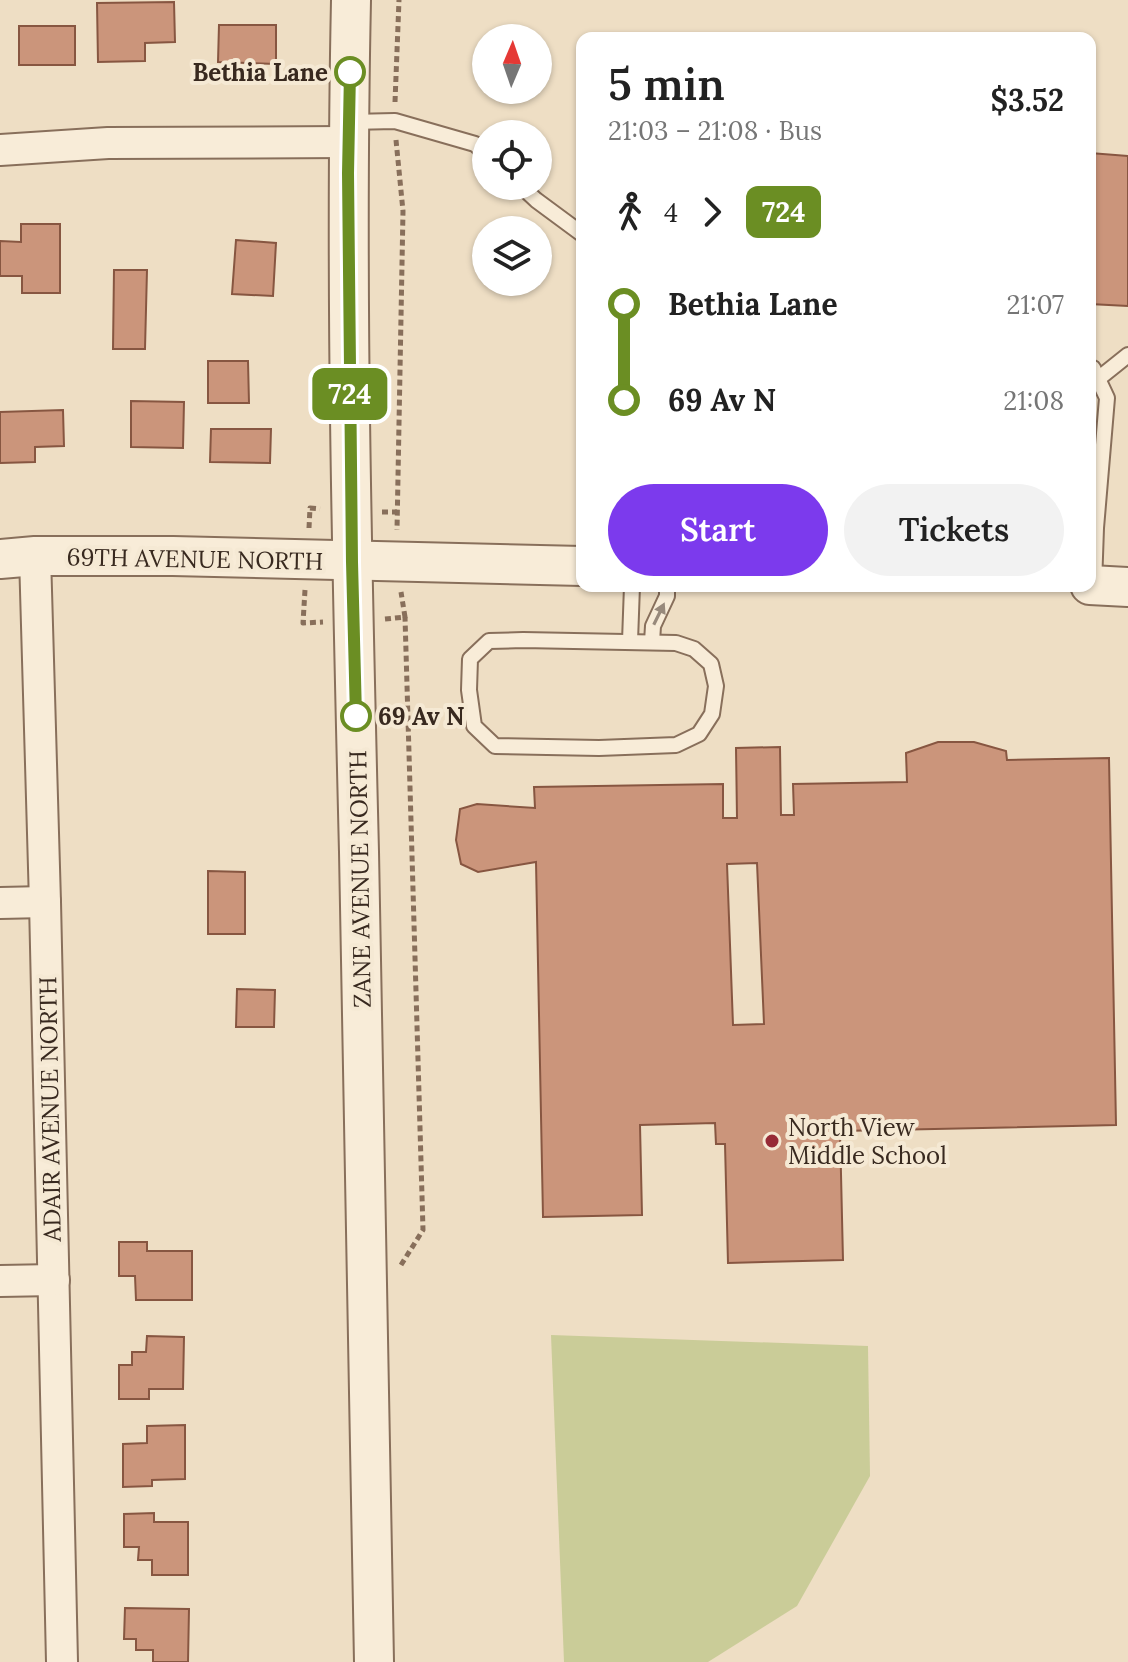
<!DOCTYPE html>
<html lang="en">
<head>
<meta charset="utf-8">
<style>
  body { margin:0; font-family:Lora,serif; background:#f2f2f2; color:#222; height:100vh; display:flex; flex-direction:column; font-size:30px; white-space:nowrap }
  * { box-sizing:border-box; margin:0 }
  p { font-size:26px; color:#767676 }
  .icon { flex:none; width:44px; height:44px; fill:none; stroke:currentColor; stroke-width:2; stroke-linecap:round; stroke-linejoin:round }
  .map { position:relative; flex:1; overflow:hidden }
  .details { position:absolute; left:576px; top:32px; width:520px; height:560px; display:flex; flex-direction:column; background:#fff; border-radius:16px; box-shadow:0 2px 6px #0004 }
  .details>* { flex:none }
  .badge { padding:0 16px; border-radius:12px; font-size:28px; line-height:52px }
  .needle { width:52px; rotate:2deg }
  .tools { position:absolute; left:472px; top:24px; display:grid; gap:16px }
  .tools a { display:grid; place-items:center; width:80px; height:80px; border-radius:50%; background:#fff; box-shadow:0 2px 6px #0004; font-size:40px }
  .map>.badge { position:absolute; translate:-50% -50%; box-shadow:0 0 0 4px #fff }
  .legs { display:flex; align-items:center; gap:12px; height:88px; padding:0 32px; font-size:26px }
  .legs p { margin-inline-start:auto }
  .overview { display:flex; align-items:center; justify-content:space-between; height:136px; padding:0 32px }
  h1 { font-size:44px; font-weight:600; line-height:60px }
  .action { display:flex; gap:16px; margin-top:auto; padding:16px 32px }
  .action a { flex:1; height:92px; border-radius:48px; background:#7c3aed; color:#fff; font-size:32px; font-weight:600; line-height:92px; text-align:center }
  .action a+a { background:#f2f2f2; color:#222 }
  ul { padding:0 32px; list-style:none }
  li { display:flex; align-items:center; gap:28px; height:96px; font-size:30px }
  li i { display:grid; place-items:center; width:12px; height:100%; margin:0 10px; background:currentColor }
  li i::after { content:''; width:20px; height:20px; margin:-10px; border:6px solid; border-radius:50%; background:#fff }
  li p { margin-inline-start:auto }
  li:first-child i { background:linear-gradient(#0000 50%,currentColor 0) }
  li:last-child i { background:linear-gradient(currentColor 50%,#0000 0) }
  .map>svg:first-child { display:block }
  .green { fill:#cacc98 }
  .building { fill:#cb957b; stroke:#875641; stroke-width:2; fill-rule:evenodd }
  .lines { fill:none; stroke-linecap:round; stroke-linejoin:round }
  .service-casing { stroke:#886f5b; stroke-width:18 }
  .minor-casing { stroke:#886f5b; stroke-width:34 }
  .tertiary-casing { stroke:#886f5b; stroke-width:42 }
  .path { stroke:#886f5b; stroke-width:5; stroke-dasharray:6 4; stroke-linecap:butt }
  .service { stroke:#f8ecd8; stroke-width:14 }
  .minor { stroke:#f8ecd8; stroke-width:30 }
  .tertiary { stroke:#f8ecd8; stroke-width:38 }
  .oneway { fill:#988a7c }
  .line-1-casing { stroke:#fff; stroke-width:18 }
  .line-1 { stroke:#6b8e23; stroke-width:12 }
  .stop-1-dot { fill:#fff; stroke:#6b8e23; stroke-width:4 }
  .poi-dot { fill:#972b36; stroke:#f5e9d4; stroke-width:3 }
  .labels { text-anchor:middle; dominant-baseline:central; stroke-width:8; stroke-linejoin:round; paint-order:stroke }
  .stop-label { font-size:24px; font-weight:bold; fill:#38291f; stroke:#f5e9d4; text-anchor:end }
  .street-label { font-size:24px; fill:#38291f; stroke:#f5e9d4 }
  .poi-label { font-size:24px; fill:#38291f; stroke:#f5e9d4; text-anchor:start }
</style>
</head>
<body>
<div class="map">
<svg width="1128" height="1662" viewBox="0 0 1128 1662">
  <rect width="100%" height="100%" fill="#eedec4"/>
  <!-- green -->
  <polygon class="green" points="551,1335 868,1346 870,1476 797,1606 708,1662 564,1662"/>
  <!-- building -->
  <g class="building">
    <polygon points="174,2 175,42 145,43 145,61 98,62 97,3"/>
    <polygon points="219,25 276,25 276,64 218,62"/>
    <rect x="19" y="26" width="56" height="39"/>
    <polygon points="1090,153 1128,156 1128,306 1090,304"/>
    <polygon points="21,224 60,224 60,293 22,293 22,276 0,276 0,241 21,242"/>
    <polygon points="236,240 276,243 273,296 232,294"/>
    <polygon points="114,270 147,270 145,349 113,349"/>
    <polygon points="208,361 248,361 249,403 208,403"/>
    <polygon points="131,401 184,402 183,448 131,447"/>
    <polygon points="63,410 64,446 35,447 35,462 0,463 0,412"/>
    <polygon points="211,429 271,429 270,463 210,462"/>
    <path d="M938,742H974L1006,751L1007,760L1109,758L1116,1125L840,1131L843,1260L728,1263L725,1144H716L715,1123L640,1125L642,1215L543,1217L536,862L478,872L461,864L456,840L460,809L477,804L535,808L534,787L723,784V818H737L736,748L780,747L781,815H794L793,784L907,782L906,753ZM757,863L764,1024L733,1025L727,864Z"/>
    <polygon points="208,871 245,872 245,934 208,934"/>
    <polygon points="237,989 275,990 274,1027 236,1027"/>
    <polygon points="119,1242 147,1242 147,1251 192,1251 192,1300 136,1300 135,1276 119,1276"/>
    <polygon points="147,1336 184,1337 183,1389 149,1389 149,1399 119,1399 119,1365 132,1365 132,1352 146,1352"/>
    <polygon points="185,1425 185,1479 152,1480 152,1486 123,1487 123,1444 147,1443 147,1426"/>
    <polygon points="154,1513 154,1522 188,1522 188,1575 152,1575 152,1560 138,1560 139,1547 124,1547 124,1514"/>
    <polygon points="125,1608 189,1609 188,1662 153,1662 153,1650 136,1650 136,1639 124,1639"/>
  </g>
  <g class="lines">
    <!-- service casing -->
    <g class="service-casing">
      <g id="service">
        <polyline points="350,122 395,121 475,144 486,155"/>
        <polyline points="521,186 536,200 582,234"/>
        <polyline points="1090,367 1093,368 1107,398 1096,528 1094,585"/>
        <polyline points="1098,379 1128,355"/>
        <polygon points="523,640 676,643 694,649 711,664 716,686 712,714 699,734 676,745 599,748 495,746 474,726 469,690 470,659 489,641"/>
        <polyline points="630,641 632,586"/>
        <polyline points="652,642 653,626 667,596 667,586"/>
      </g>
    </g>
    <!-- minor casing -->
    <g class="minor-casing">
      <g id="minor">
        <polyline points="0,150 108,143 348,142"/>
        <polyline points="35,556 45,902 62,1662"/>
        <polyline points="0,903 45,902"/>
        <polyline points="0,1281 54,1280"/>
      </g>
    </g>
    <!-- tertiary casing -->
    <g class="tertiary-casing">
      <g id="tertiary">
        <path d="M351,0C345,284 352,568 359,852C365,1122 371,1392 374,1662"/>
        <polyline points="0,559 35,556 173,556 582,566"/>
        <polyline points="1090,585 1128,587"/>
      </g>
    </g>
    <!-- path -->
    <g class="path">
      <polyline points="395,102 399,0"/>
      <polyline points="396,140 403,211 397,530"/>
      <polyline points="382,512 397,512"/>
      <polyline points="309,528 310,508 320,509"/>
      <polyline points="305,590 303,623 323,622"/>
      <polyline points="385,619 405,617 401,592"/>
      <polyline points="401,1265 423,1230 405,617"/>
    </g>
    <!-- service -->
    <use href="#service" class="service"/>
    <!-- minor -->
    <use href="#minor" class="minor"/>
    <!-- tertiary -->
    <use href="#tertiary" class="tertiary"/>
  </g>
  <!-- one-way arrows -->
  <defs><path id="oneway-solid" d="M-6-.8H1V-3.2L6.5 0L1 3.2V.8H-6Z" transform="scale(2)"/></defs>
  <use class="oneway" href="#oneway-solid" transform="translate(659 614) rotate(-64)"/>
  <g class="lines">
    <!-- line-1 casing -->
    <g class="line-1-casing">
      <polyline id="line-1" points="350,72 348,173 352,562 356,716"/>
    </g>
    <!-- line-1 -->
    <use href="#line-1" class="line-1"/>
  </g>
  <!-- markers -->
  <g class="stop-1-dot">
    <circle cx="350" cy="72" r="14"/>
    <circle cx="356" cy="716" r="14"/>
  </g>
  <circle class="poi-dot" cx="772" cy="1141" r="8"/>
  <g class="labels">
    <!-- stop labels -->
    <g class="stop-label">
      <text x="328" y="72">Bethia Lane</text>
      <text x="378" y="716" text-anchor="start">69 Av N</text>
    </g>
    <!-- street labels -->
    <g class="street-label">
      <text transform="translate(195 559) rotate(1)">69TH AVENUE NORTH</text>
      <text transform="translate(360 879) rotate(-91)">ZANE AVENUE NORTH</text>
      <text transform="translate(50 1109) rotate(-91)">ADAIR AVENUE NORTH</text>
    </g>
    <!-- poi labels -->
    <g class="poi-label">
      <text x="788" y="1127">North View<tspan x="788" dy="28">Middle School</tspan></text>
    </g>
  </g>
</svg>
<div class="tools">
<a><svg class="needle" viewBox="-14 -14 28 28"><path d="M0-13l5 13h-10z" fill="#e53935"/><path d="M0 13l5-13h-10z" fill="#767676"/></svg></a>
<a><svg class="icon" aria-label="locate" viewBox="0 0 24 24"><circle cx="12" cy="12" r="6"/><path d="M12 2v4M12 18v4M2 12h4M18 12h4"/></svg></a>
<a><svg class="icon" aria-label="layers" viewBox="0 0 24 24"><path d="M12 4l9 5-9 5-9-5zM3 14l9 5 9-5"/></svg></a>
</div>
<b class="badge" style="left:350px;top:394px;background:#6b8e23;color:#fff">724</b>
<section class="details">
<div class="overview"><div><h1>5 min</h1><p>21:03 – 21:08 · Bus</p></div><b>$3.52</b></div>
<div class="legs"><svg class="icon" aria-label="walk" viewBox="0 0 24 24"><circle cx="13" cy="4" r="2"/><path d="M13 8l-2 6 4 7M11 14l-3 7M7 12l3-4h3l4 4"/></svg>4<svg class="icon" aria-label="forward" viewBox="0 0 24 24"><path d="M9 5l7 7-7 7"/></svg><b class="badge" style="background:#6b8e23;color:#fff">724</b></div>
<ul>
<li><i style="color:#6b8e23"></i><b>Bethia Lane</b><p>21:07</p></li>
<li><i style="color:#6b8e23"></i><b>69 Av N</b><p>21:08</p></li>
</ul>
<div class="action"><a>Start</a><a>Tickets</a></div>
</section>
</div>
</body>
</html>
